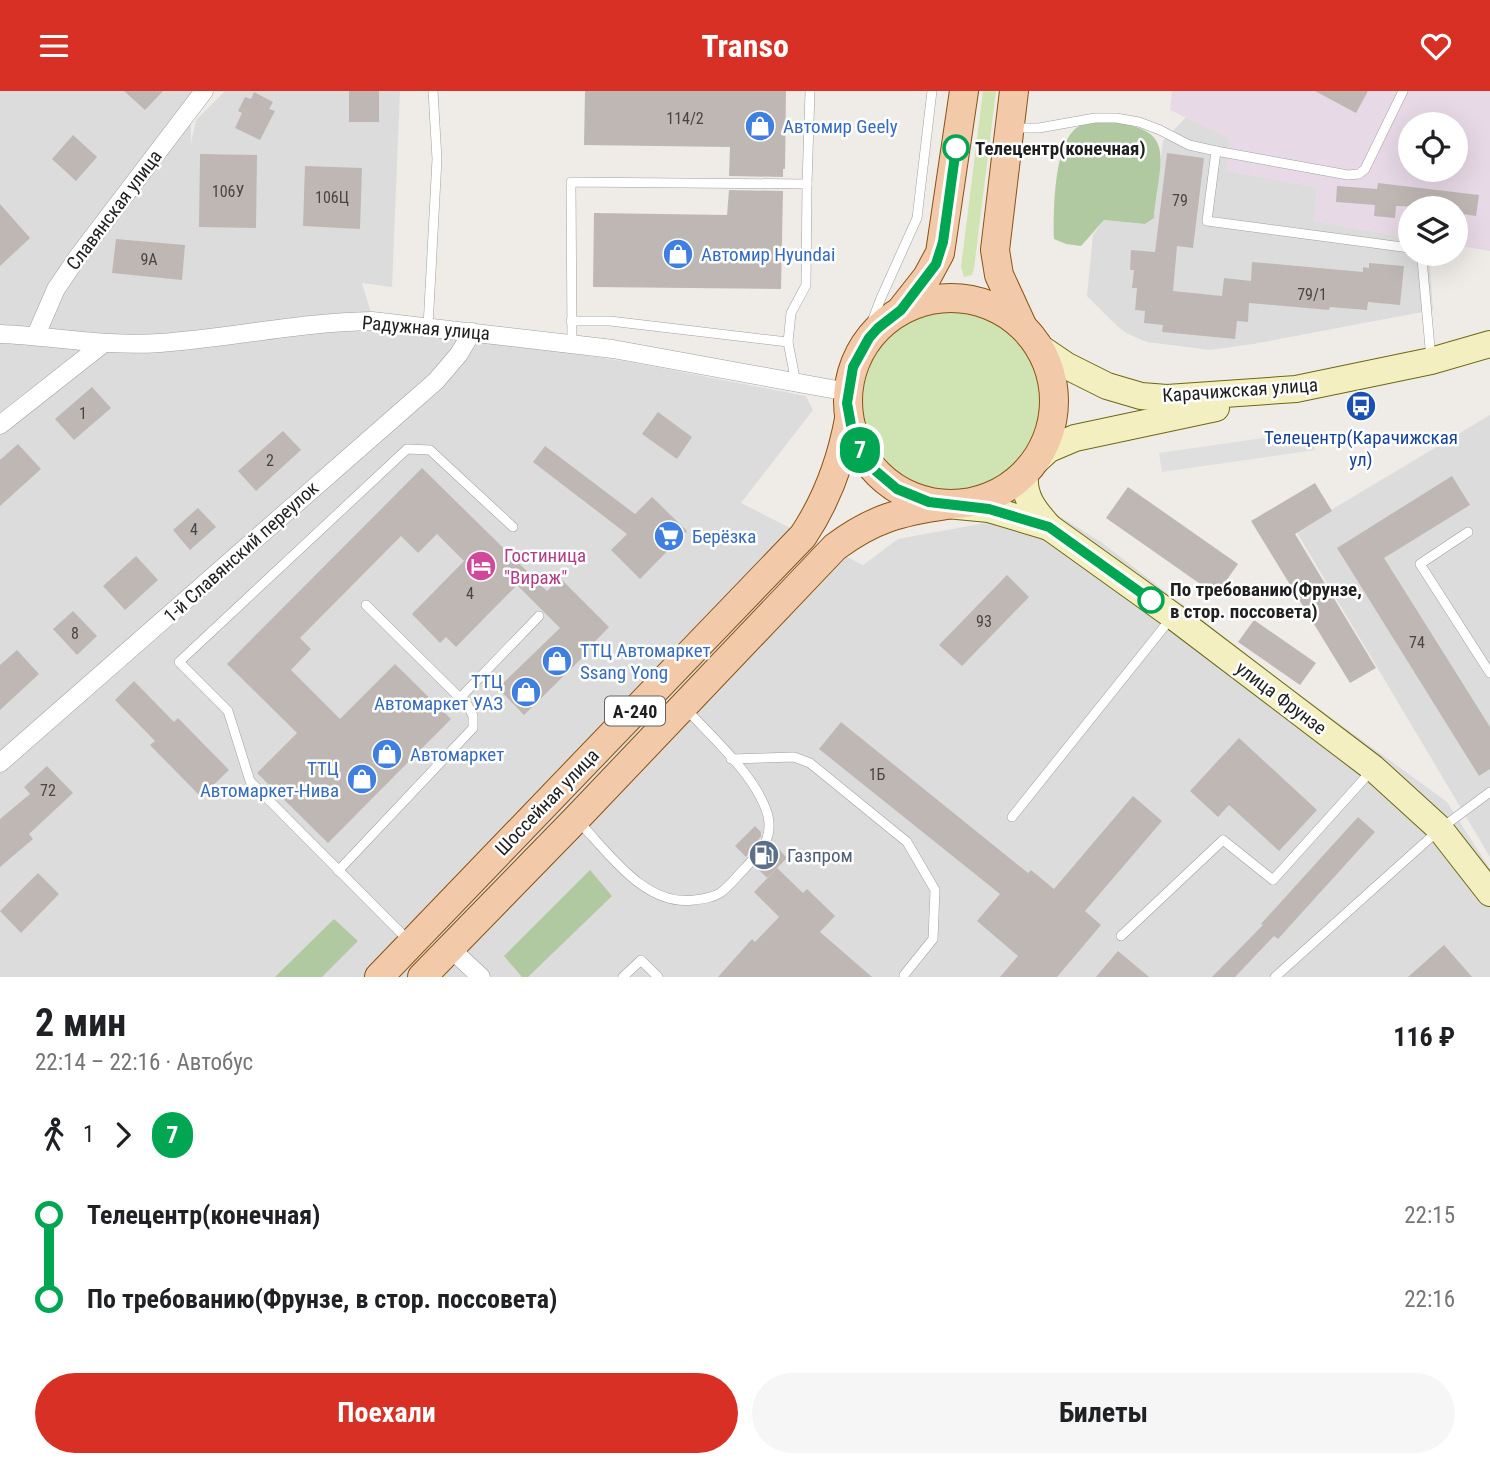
<!DOCTYPE html>
<html lang="ru">
<head>
<meta charset="utf-8">
<style>
  body { margin:0; font-family:"Roboto Condensed",sans-serif; background:#f6f6f6; color:#202124; height:100vh; display:flex; flex-direction:column; font-size:26px; white-space:nowrap }
  * { box-sizing:border-box; margin:0 }
  p { font-size:23px; color:#757577 }
  .icon { flex:none; width:38px; height:38px; fill:none; stroke:currentColor; stroke-width:2; stroke-linecap:round; stroke-linejoin:round }
  .map { position:relative; height:886px; overflow:hidden }
  .sheet { display:flex; flex-direction:column; background:#fff; flex:1 }
  .sheet>* { flex:none }
  .badge { padding:0 14px; border-radius:23px; font-size:24px; line-height:46px }
  .tools { position:absolute; left:1398px; top:21px; display:grid; gap:14px }
  .tools a { display:grid; place-items:center; width:70px; height:70px; border-radius:50%; background:#fff; box-shadow:0 7px 28px #0002; font-size:35px }
  .map>.badge { position:absolute; translate:-50% -50%; box-shadow:0 0 0 4px #fff }
  .legs { display:flex; align-items:center; gap:10px; height:77px; padding:0 35px; font-size:23px }
  .legs p { margin-inline-start:auto }
  .head { display:flex; align-items:center; justify-content:space-between; height:119px; padding:0 35px }
  h1 { font-size:38px; font-weight:700; line-height:52px }
  .button { display:flex; gap:14px; margin-top:auto; padding:14px 35px }
  .button a { flex:1; height:80px; border-radius:42px; background:#d93025; color:#fff; font-size:28px; font-weight:700; line-height:80px; text-align:center }
  .button a+a { background:#f6f6f6; color:#202124 }
  ul { padding:0 35px; list-style:none }
  li { display:flex; align-items:center; gap:24px; height:84px; font-size:26px }
  li i { display:grid; place-items:center; width:10px; height:100%; margin:0 9px; background:currentColor }
  li i::after { content:''; width:18px; height:18px; margin:-9px; border:5px solid; border-radius:50%; background:#fff }
  li p { margin-inline-start:auto }
  li:first-child i { background:linear-gradient(#0000 50%,currentColor 0) }
  li:last-child i { background:linear-gradient(currentColor 50%,#0000 0) }
  header { display:flex; justify-content:space-between; align-items:center; height:91px; padding:0 35px; background:#d93025; color:#fff; font-size:32px; font-weight:700 }
  .map>svg:first-child { display:block }
  .residential { fill:#dddcdc }
  .industrial { fill:#e7d9e6; fill-rule:evenodd }
  .grass { fill:#d0e3b2 }
  .forest { fill:#b1c9a0 }
  .parking { fill:#dfdfdf }
  .building { fill:#bfb7b4 }
  .lines { fill:none; stroke-linecap:round; stroke-linejoin:round }
  .lane-casing { stroke:#a0a0a0; stroke-width:10 }
  .street-casing { stroke:#a0a0a0; stroke-width:19 }
  .secondary-casing { stroke:#6b6a11; stroke-width:28 }
  .primary-casing { stroke:#8a5311; stroke-width:30 }
  .lane { stroke:#fff; stroke-width:9 }
  .street { stroke:#fff; stroke-width:18 }
  .secondary { stroke:#f3efc1; stroke-width:26 }
  .primary { stroke:#f2caa9; stroke-width:28 }
  .line-1-casing { stroke:#fff; stroke-width:16 }
  .line-1 { stroke:#00a651; stroke-width:10 }
  .stop-1-dot { fill:#fff; stroke:#00a651; stroke-width:3.5 }
  .labels { text-anchor:middle; dominant-baseline:central; stroke-width:5; stroke-linejoin:round; paint-order:stroke }
  .number-label { font-size:16px; fill:#474544 }
  .shield { fill:#fff; stroke:#626262; stroke-width:2 }
  .shield-label { font-size:18px; font-weight:bold; fill:#1f1f1f }
  .shop-label { font-size:19px; fill:#366cbe; stroke:#fff; text-anchor:start }
  .stop-label { font-size:19px; font-weight:bold; fill:#1f1f1f; stroke:#fff; text-anchor:start }
  .street-label { font-size:19px; fill:#1f1f1f; stroke:#fff }
  .transit-label { font-size:19px; fill:#164399; stroke:#fff }
  .hotel-label { font-size:19px; fill:#b23c85; stroke:#fff; text-anchor:start }
  .service-label { font-size:19px; fill:#4e5e75; stroke:#fff; text-anchor:start }
</style>
</head>
<body>
<header><svg class="icon" aria-label="menu" viewBox="0 0 24 24"><path d="M4 6h16M4 12h16M4 18h16"/></svg>Transo<svg class="icon" aria-label="heart" viewBox="0 0 24 24"><path d="M12 20l-8-8c-3-5 5-10 8-4 3-6 11-1 8 4z"/></svg></header>
<div class="map">
<svg width="1490" height="886" viewBox="0 0 1490 886">
  <rect width="100%" height="100%" fill="#efebe7"/>
  <!-- residential -->
  <g class="residential">
    <polygon points="0,0 205,0 191,14 191,52 196,29 225,0 400,0 392,196 362,192 374,232 630,271 806,305 813,319 741,412 863,474 898,448 1051,420 1101,451 1293,599 1447,711 1490,778 1490,886 0,886"/>
    <polygon points="1186,26 1230,47 1227,80 1317,96 1315,130 1410,147 1410,163 1429,163 1433,219 1253,253 1210,259 1147,251 1128,243 1117,235 1087,205 1093,144 1104,129 1145,133 1154,127 1163,50"/>
    <polygon points="1490,324 1490,766 1296,440"/>
  </g>
  <!-- industrial -->
  <path class="industrial" d="M1172,0H1490V160L1456,154V117H1410V147L1314,130L1317,96L1227,80L1229,47L1170,19ZM1410,33H1456V79H1410Z"/>
  <!-- grass -->
  <g class="grass">
    <polygon points="983,0 996,0 974,177 972,184 964,186 961,176"/>
    <circle cx="952" cy="310" r="89"/>
  </g>
  <!-- forest -->
  <g class="forest">
    <path d="M1100,30C1180,36 1160,63 1154,127L1145,133L1104,129L1081,155L1066,153L1054,148C1053,121 1054,58 1074,39C1081,32 1090,31 1100,30Z"/>
    <polygon points="590,779 612,805 528,886 522,886 504,865"/>
    <polygon points="334,828 358,850 322,886 275,886"/>
  </g>
  <!-- parking -->
  <polygon class="parking" points="1312,340 1315,359 1162,381 1159,362"/>
  <!-- building -->
  <g class="building">
    <polygon points="124,0 163,0 145,19"/>
    <rect x="349" y="0" width="30" height="31"/>
    <polygon points="585,0 786,0 785,78 783,78 783,86 729,85 730,56 584,54"/>
    <polygon points="1315,0 1368,0 1356,22"/>
    <polygon points="254,1 273,11 269,18 275,20 260,49 235,37 242,22 238,20 245,6 251,8"/>
    <polygon points="73,44 97,66 76,90 52,68"/>
    <polygon points="1167,62 1204,67 1193,157 1177,155 1173,200 1222,205 1224,187 1251,190 1252,171 1363,181 1363,176 1369,177 1369,172 1404,175 1400,214 1368,211 1367,219 1330,216 1329,219 1249,212 1248,231 1237,230 1235,248 1162,241 1163,234 1144,232 1145,220 1135,219 1137,197 1132,197 1134,179 1130,179 1131,159 1155,161"/>
    <polygon points="200,63 257,64 256,137 199,136"/>
    <polygon points="305,75 362,77 360,138 303,135"/>
    <polygon points="1378,92 1479,104 1476,125 1456,122 1456,117 1396,115 1395,127 1374,125 1375,114 1336,111 1337,95 1377,98"/>
    <polygon points="729,99 783,100 781,198 593,196 594,122 727,124"/>
    <polygon points="0,113 30,147 0,175"/>
    <polygon points="116,148 185,154 182,189 112,182"/>
    <polygon points="92,296 111,317 74,349 55,328"/>
    <polygon points="658,321 692,346 677,368 642,343"/>
    <polygon points="283,340 301,359 256,400 238,380"/>
    <polygon points="18,353 41,378 0,415 0,369"/>
    <polygon points="545,355 635,423 652,406 687,440 640,488 611,459 627,443 533,371"/>
    <polygon points="422,377 547,500 560,487 609,536 583,563 585,564 524,624 498,597 560,537 517,494 456,556 446,546 440,552 412,523 464,470 437,443 418,462 401,445 300,547 311,558 291,579 340,628 395,573 451,628 328,752 257,682 297,642 227,573"/>
    <polygon points="1452,385 1470,414 1384,467 1490,636 1490,678 1479,685 1337,457"/>
    <polygon points="1315,392 1332,420 1295,443 1376,577 1350,592 1251,430"/>
    <polygon points="1128,396 1238,473 1216,504 1106,427"/>
    <polygon points="198,417 216,436 190,459 173,439"/>
    <polygon points="136,465 158,489 125,519 103,495"/>
    <polygon points="1007,484 1029,506 962,575 939,554"/>
    <polygon points="73,520 97,545 77,564 53,538"/>
    <polygon points="1254,529 1316,572 1300,594 1238,551"/>
    <polygon points="17,559 39,583 0,619 0,574"/>
    <polygon points="134,590 174,631 178,627 229,679 201,706 150,654 155,650 115,609"/>
    <polygon points="841,631 1028,782 1031,779 1054,798 1133,705 1162,730 1085,820 1101,834 1057,886 1000,886 1018,865 977,830 1000,803 819,658"/>
    <polygon points="1239,647 1317,719 1279,760 1229,714 1218,726 1190,700"/>
    <polygon points="47,675 73,702 29,743 33,748 0,776 0,728 30,703 24,696"/>
    <polygon points="1358,726 1375,741 1278,848 1274,845 1235,886 1212,886 1263,834 1261,833"/>
    <polygon points="755,735 761,741 761,745 746,766 735,755"/>
    <polygon points="773,752 787,767 767,787 756,776"/>
    <polygon points="777,777 803,802 807,798 835,825 820,841 872,886 718,886 752,848 755,851 779,826 754,801"/>
    <polygon points="38,782 59,803 21,842 0,820"/>
    <polygon points="1444,854 1472,886 1408,886"/>
    <polygon points="1118,860 1149,886 1096,886"/>
  </g>
  <g class="lines">
    <!-- lane casing -->
    <g class="lane-casing">
      <g id="lane">
        <polyline points="1014,37 1039,37 1095,27 1116,27 1139,31 1160,39 1189,54 1216,60 1207,130 1410,157"/>
        <polyline points="1216,60 1348,84 1359,83 1365,78 1403,0"/>
        <polyline points="807,93 810,0"/>
        <polyline points="1419,163 1422,168 1431,268"/>
        <polyline points="571,230 610,230 788,251"/>
        <polyline points="428,236 437,68 433,0"/>
        <polyline points="572,252 571,91 807,93 806,194 791,222 788,251 796,292"/>
        <polyline points="861,259 881,207 917,127 932,0"/>
        <polyline points="1468,441 1420,473 1490,582"/>
        <polyline points="460,607 539,525"/>
        <polyline points="731,668 794,666 810,672 907,751 935,799 933,848 904,884"/>
        <polyline points="1012,726 1172,526"/>
        <path d="M579,731C609,762 645,816 694,809C703,808 712,807 720,802C729,796 738,784 746,776C761,760 773,748 768,725C758,687 713,647 687,619"/>
        <polyline points="338,780 473,637 473,625 468,615 366,514"/>
        <polyline points="1121,845 1223,749 1273,789 1372,679"/>
        <polyline points="410,851 250,690 228,620 179,571 407,358 430,359 513,436"/>
        <polyline points="623,886 641,869 658,886"/>
        <polyline points="1275,886 1440,738 1490,701"/>
      </g>
    </g>
    <!-- street casing -->
    <g class="street-casing">
      <g id="street">
        <path d="M0,243C53,245 106,256 160,252C231,247 301,231 372,230L613,258L848,301"/>
        <polyline points="36,244 56,198 77,167 204,0"/>
        <polyline points="0,334 104,252"/>
        <polyline points="0,672 436,290 459,263 472,241"/>
        <polyline points="450,857 481,886"/>
      </g>
    </g>
    <!-- secondary casing -->
    <g class="secondary-casing">
      <g id="secondary">
        <polyline points="1039,256 1067,275 1107,295 1141,305 1167,307 1296,298 1431,270 1490,253"/>
        <polyline points="1037,369 1049,358 1075,347 1216,317"/>
        <path d="M1025,383C1023,406 1034,419 1049,436L1173,525L1373,677L1440,738L1490,802"/>
        <polyline points="947,414 989,418 1049,436"/>
      </g>
    </g>
    <!-- primary casing -->
    <g class="primary-casing">
      <g id="primary">
        <polyline points="1014,0 995,159 999,184 1022,234"/>
        <circle cx="951" cy="310" r="103"/>
        <polyline points="901,219 927,186 940,162 964,0"/>
        <path d="M379,886L803,445C827,409 841,371 849,328"/>
        <path d="M422,886L576,728L835,456C874,427 900,421 947,414"/>
      </g>
    </g>
    <!-- lane -->
    <use href="#lane" class="lane"/>
    <!-- street -->
    <use href="#street" class="street"/>
    <!-- secondary -->
    <use href="#secondary" class="secondary"/>
    <!-- primary -->
    <use href="#primary" class="primary"/>
  </g>
  <g class="lines">
    <!-- line-1 casing -->
    <g class="line-1-casing">
      <polyline id="line-1" points="956,57 943,151 936,173 901,219 878,237 869,247 853,276 847,312 853,345 871,376 897,398 929,411 989,418 1049,436 1151,509"/>
    </g>
    <!-- line-1 -->
    <use href="#line-1" class="line-1"/>
  </g>
  <!-- icons -->
  <defs>
    <g id="shop-disc" transform="scale(1.575)"><circle r="9.5" fill="#3f7fe0" stroke="#fff"/><path d="M-5-2.5h2.3a2.7 3.5 0 0 1 5.4 0H5L5.5 6h-11ZM-1.5-2.5h3a1.5 2.3 0 0 0-3 0Z" fill="#fff"/></g>
    <g id="bus-disc" transform="scale(1.575)"><circle r="9.5" fill="#1a4fb4" stroke="#fff"/><path d="M-5-6H5V4H4V6H2V4H-2V6H-4V4H-5ZM-3.5-4V0h7V-4ZM-3.5 1.2v1.5H-2V1.2ZM2 1.2v1.5H3.5V1.2Z" fill="#fff"/></g>
    <g id="supermarket-disc" transform="scale(1.575)"><circle r="9.5" fill="#3f7fe0" stroke="#fff"/><path d="M-6-5.5h2.5l.6 2H6L4.5 2H-2.5L-4.4-4H-6ZM-1.5 3.2a1.3 1.3 0 1 0 .1 0ZM3 3.2a1.3 1.3 0 1 0 .1 0Z" fill="#fff"/></g>
    <g id="hotel-disc" transform="scale(1.575)"><circle r="9.5" fill="#d1479c" stroke="#fff"/><path d="M-6-4.5h1.5V1H6V5H4.5V3h-9V5H-6ZM-4 0a1.8 1.8 0 1 1 3.6 0ZM.5 0V-2.5h3Q6-2.5 6 0Z" fill="#fff"/></g>
    <g id="fuel-disc" transform="scale(1.575)"><circle r="9.5" fill="#5c6f8a" stroke="#fff"/><path d="M-5.5-6h7V0h2V4h1.3V-2.5L3-4.5l.8-.8L6-3V5H2.5V1h-1V6h-7ZM-4.2-4.7v3.2H.2V-4.7Z" fill="#fff"/></g>
  </defs>
  <g fill-rule="evenodd">
    <use href="#shop-disc" x="760" y="35"/>
    <use href="#shop-disc" x="678" y="163"/>
    <use href="#bus-disc" x="1361" y="315"/>
    <use href="#supermarket-disc" x="669" y="445"/>
    <use href="#hotel-disc" x="481" y="475"/>
    <use href="#shop-disc" x="557" y="570"/>
    <use href="#shop-disc" x="526" y="601"/>
    <use href="#shop-disc" x="387" y="663"/>
    <use href="#shop-disc" x="362" y="688"/>
    <use href="#fuel-disc" x="764" y="764"/>
  </g>
  <!-- markers -->
  <g class="stop-1-dot">
    <circle cx="956" cy="57" r="12"/>
    <circle cx="1151" cy="509" r="12"/>
  </g>
  <g class="labels">
    <!-- number labels -->
    <g class="number-label">
      <text x="685" y="27">114/2</text>
      <text x="228" y="100">106У</text>
      <text x="332" y="106">106Ц</text>
      <text x="1180" y="109">79</text>
      <text x="149" y="168">9А</text>
      <text x="1312" y="203">79/1</text>
      <text x="83" y="322">1</text>
      <text x="270" y="369">2</text>
      <text x="194" y="438">4</text>
      <text x="470" y="502">4</text>
      <text x="984" y="530">93</text>
      <text x="75" y="542">8</text>
      <text x="1417" y="551">74</text>
      <text x="877" y="683">1Б</text>
      <text x="48" y="699">72</text>
    </g>
    <!-- shield labels -->
    <rect class="shield" x="605" y="605.5" width="60" height="29" rx="5"/>
    <g class="shield-label">
      <text x="635" y="620">А-240</text>
    </g>
    <!-- shop labels -->
    <g class="shop-label">
      <text x="783" y="35">Автомир Geely</text>
      <text x="701" y="163">Автомир Hyundai</text>
      <text x="692" y="445">Берёзка</text>
      <text x="580" y="559">ТТЦ Автомаркет<tspan x="580" dy="22">Ssang Yong</tspan></text>
      <text x="503" y="590" text-anchor="end">ТТЦ<tspan x="503" dy="22">Автомаркет УАЗ</tspan></text>
      <text x="410" y="663">Автомаркет</text>
      <text x="339" y="677" text-anchor="end">ТТЦ<tspan x="339" dy="22">Автомаркет-Нива</tspan></text>
    </g>
    <!-- stop labels -->
    <g class="stop-label">
      <text x="975" y="57">Телецентр(конечная)</text>
      <text x="1170" y="498">По требованию(Фрунзе,<tspan x="1170" dy="22">в стор. поссовета)</tspan></text>
    </g>
    <!-- street labels -->
    <g class="street-label">
      <text transform="translate(114 119) rotate(-53)">Славянская улица</text>
      <text transform="translate(426 237) rotate(5)">Радужная улица</text>
      <text transform="translate(1240 299) rotate(-4)">Карачижская улица</text>
      <text transform="translate(241 461) rotate(-42)">1-й Славянский переулок</text>
      <text transform="translate(1281 607) rotate(37)">улица Фрунзе</text>
      <text transform="translate(547 711) rotate(-46)">Шоссейная улица</text>
    </g>
    <!-- transit labels -->
    <g class="transit-label">
      <text x="1361" y="346">Телецентр(Карачижская<tspan x="1361" dy="22">ул)</tspan></text>
    </g>
    <!-- hotel labels -->
    <g class="hotel-label">
      <text x="504" y="464">Гостиница<tspan x="504" dy="22">"Вираж"</tspan></text>
    </g>
    <!-- service labels -->
    <g class="service-label">
      <text x="787" y="764">Газпром</text>
    </g>
  </g>
</svg>
<div class="tools">
<a><svg class="icon" aria-label="locate" viewBox="0 0 24 24"><circle cx="12" cy="12" r="6"/><path d="M12 2v4M12 18v4M2 12h4M18 12h4"/></svg></a>
<a><svg class="icon" aria-label="layers" viewBox="0 0 24 24"><path d="M12 4l9 5-9 5-9-5zM3 14l9 5 9-5"/></svg></a>
</div>
<b class="badge" style="left:860px;top:359px;background:#00a651;color:#fff">7</b>
</div>
<section class="sheet">
<div class="head"><div><h1>2 мин</h1><p>22:14 – 22:16 · Автобус</p></div><b>116 ₽</b></div>
<div class="legs"><svg class="icon" aria-label="walk" viewBox="0 0 24 24"><circle cx="13" cy="4" r="2"/><path d="M13 8l-2 6 4 7M11 14l-3 7M7 12l3-4h3l4 4"/></svg>1<svg class="icon" aria-label="forward" viewBox="0 0 24 24"><path d="M9 5l7 7-7 7"/></svg><b class="badge" style="background:#00a651;color:#fff">7</b></div>
<ul>
<li><i style="color:#00a651"></i><b>Телецентр(конечная)</b><p>22:15</p></li>
<li><i style="color:#00a651"></i><b>По требованию(Фрунзе, в стор. поссовета)</b><p>22:16</p></li>
</ul>
<div class="button"><a>Поехали</a><a>Билеты</a></div>
</section>
</body>
</html>
